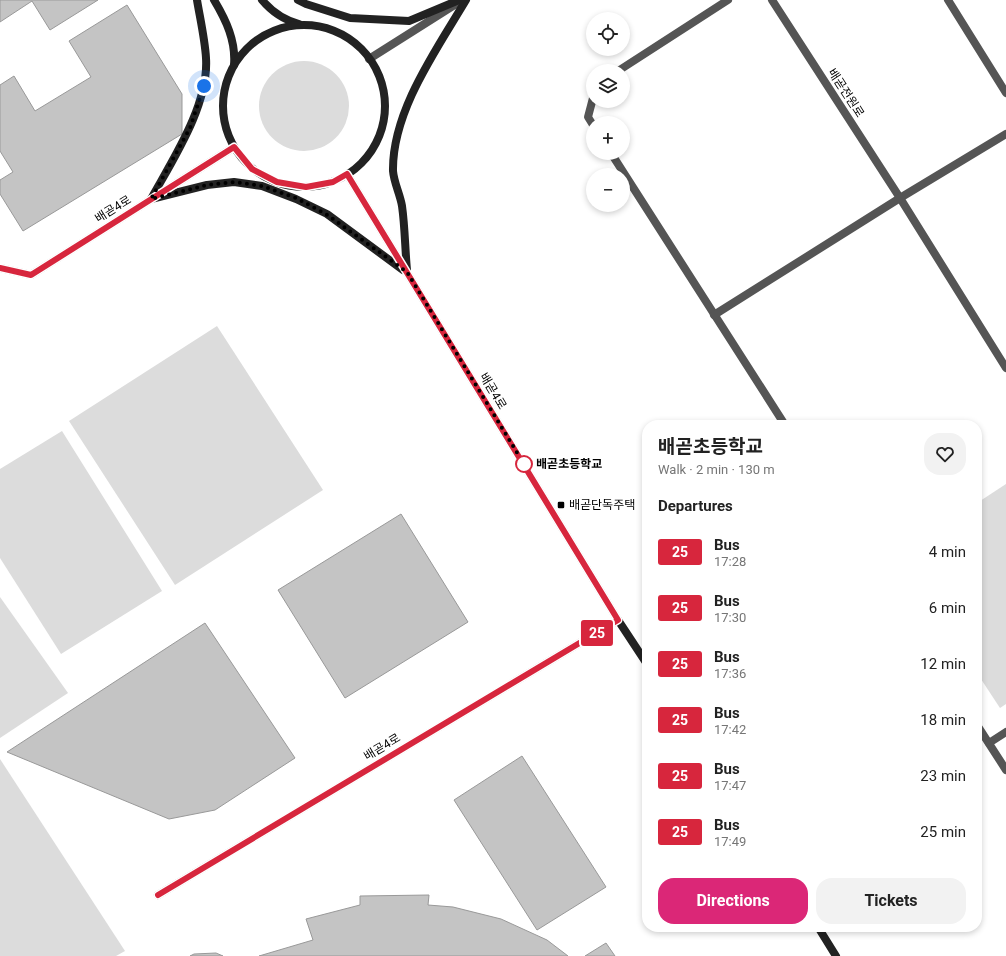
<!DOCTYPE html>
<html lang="en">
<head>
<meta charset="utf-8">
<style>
  body { margin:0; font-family:Roboto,"Noto Sans KR",sans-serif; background:#f2f2f2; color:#222; height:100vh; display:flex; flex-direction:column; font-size:15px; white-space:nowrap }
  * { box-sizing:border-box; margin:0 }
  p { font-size:13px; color:#767676 }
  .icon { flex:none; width:22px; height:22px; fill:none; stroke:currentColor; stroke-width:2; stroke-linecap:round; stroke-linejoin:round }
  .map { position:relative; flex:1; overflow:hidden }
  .panel { position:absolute; left:642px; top:420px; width:340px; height:512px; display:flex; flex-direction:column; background:#fff; border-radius:16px; box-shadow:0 2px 6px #0003 }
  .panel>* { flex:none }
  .badge { padding:0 8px; border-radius:3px; font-size:14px; line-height:26px }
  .fabs { position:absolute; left:586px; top:12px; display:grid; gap:8px }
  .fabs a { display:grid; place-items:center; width:44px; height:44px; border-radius:50%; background:#fff; box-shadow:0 2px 6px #0003; font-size:20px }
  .you { position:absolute; width:20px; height:20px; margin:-10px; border:3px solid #fff; border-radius:50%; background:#1a73e8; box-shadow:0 0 0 6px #1a73e833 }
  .map>.badge { position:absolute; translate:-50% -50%; box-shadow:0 0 0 2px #fff }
  h2 { padding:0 16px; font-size:15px; line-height:36px }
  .round { display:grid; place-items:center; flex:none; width:42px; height:42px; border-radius:16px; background:#f2f2f2 }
  .headline { display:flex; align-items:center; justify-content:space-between; height:68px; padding:0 16px }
  h1 { font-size:19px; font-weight:700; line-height:30px }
  .action { display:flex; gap:8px; margin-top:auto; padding:8px 16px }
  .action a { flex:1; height:46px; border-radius:16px; background:#db2777; color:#fff; font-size:16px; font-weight:700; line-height:46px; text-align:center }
  .action a+a { background:#f2f2f2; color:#222 }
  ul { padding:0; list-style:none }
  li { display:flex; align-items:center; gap:12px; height:56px; padding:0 16px }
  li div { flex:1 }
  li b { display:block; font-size:15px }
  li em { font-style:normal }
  li .badge { min-width:44px; font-weight:700; text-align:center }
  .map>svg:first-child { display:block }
  .green { fill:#dcdcdc }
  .building { fill:#c4c4c4; stroke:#999 }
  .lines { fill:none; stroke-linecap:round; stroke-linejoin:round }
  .lane { stroke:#555; stroke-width:8 }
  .street { stroke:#555; stroke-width:8 }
  .secondary { stroke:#222; stroke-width:8 }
  .line-casing { stroke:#fff; stroke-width:9 }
  .line { stroke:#d7263d; stroke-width:6 }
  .walk { stroke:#000; stroke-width:4; stroke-dasharray:0 7.2 }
  .stop-dot { fill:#fff; stroke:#d7263d; stroke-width:2 }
  .poi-dot { fill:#000; stroke:#fff; stroke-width:1.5 }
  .labels { text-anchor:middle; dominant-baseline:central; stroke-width:4; stroke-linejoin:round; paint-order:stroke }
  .street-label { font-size:12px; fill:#000; stroke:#fff }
  .stop-label { font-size:12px; font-weight:bold; fill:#000; stroke:#fff; text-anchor:start }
  .poi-label { font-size:12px; fill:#000; stroke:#fff; text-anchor:start }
</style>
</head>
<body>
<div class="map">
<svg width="1006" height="956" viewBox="0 0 1006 956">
  <rect width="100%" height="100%" fill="#fff"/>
  <!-- green -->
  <g class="green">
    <circle cx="304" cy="106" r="45"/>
    <polygon points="217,326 323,490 175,585 69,421"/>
    <polygon points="62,431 162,591 61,654 0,558 0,469"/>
    <polygon points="1006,484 1006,704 1000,708 977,673 977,503"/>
    <polygon points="0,597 68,693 0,738"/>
    <polygon points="0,759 125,951 116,956 0,956"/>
  </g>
  <!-- building -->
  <g class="building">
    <polygon points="0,0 98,0 50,30 32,1 0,22"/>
    <polygon points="127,5 182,94 182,134 23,231 0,194 0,180 13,172 0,151 0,85 14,76 35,111 91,77 69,41"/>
    <polygon points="401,514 468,622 345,698 278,590"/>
    <polygon points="205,623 295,758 215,810 169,819 7,752"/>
    <polygon points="522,756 606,887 537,930 454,800"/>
    <polygon points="429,895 428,905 453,907 501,919 547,940 568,956 259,956 313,940 306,919 360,905 360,896"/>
    <polygon points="606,943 615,956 585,956"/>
    <polygon points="216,953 223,956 190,956 194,954"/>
  </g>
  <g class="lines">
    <!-- lane -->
    <g class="lane">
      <polyline points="772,0 900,198 1006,368"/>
      <polyline points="618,71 728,0"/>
      <polyline points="593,98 588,117 593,125"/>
      <polyline points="611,153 785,425"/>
      <polyline points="714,315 900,198 1006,134"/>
      <polyline points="977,725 1006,770"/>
      <polyline points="989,743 1006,732"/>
      <polyline points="158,895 618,620"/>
    </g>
    <!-- street -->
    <g class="street">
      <polyline points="948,0 1006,93"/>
      <polyline points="369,59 456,4"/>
      <polyline points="0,268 31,275 234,147"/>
    </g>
    <!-- secondary -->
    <g class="secondary">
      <path d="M214,0C226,20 236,41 234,65"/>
      <path d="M262,0C272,12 284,20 299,24"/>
      <polyline points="298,0 306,4 350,18 409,21 459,0"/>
      <circle cx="304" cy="106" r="81"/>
      <polyline points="347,174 618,620 647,664"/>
      <polyline points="151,199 207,185 234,182 262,186 296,199 327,214 403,270"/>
      <path d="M151,199C173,159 209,105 206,58C205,40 200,18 197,0"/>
      <path d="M407,270C405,249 405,227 402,206C400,194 394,183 393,171C392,111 437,49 466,0"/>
      <polyline points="818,927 836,956"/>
    </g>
  </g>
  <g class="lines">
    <!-- line casing -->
    <g class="line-casing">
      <polyline id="line" points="0,268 31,275 234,147 252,169 277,182 306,187 333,182 347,174 618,620 158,895"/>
    </g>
    <!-- line -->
    <use href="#line" class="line"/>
    <!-- walk -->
    <polyline class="walk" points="204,86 190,128 151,199 207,185 234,182 262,186 296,198 326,214 407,272 524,464"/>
  </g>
  <!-- markers -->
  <circle class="stop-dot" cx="524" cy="464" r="8"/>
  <rect class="poi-dot" x="557" y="501" width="8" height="8" rx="2"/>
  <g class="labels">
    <!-- street labels -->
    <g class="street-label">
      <text transform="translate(846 93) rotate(57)">배곧전원로</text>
      <text transform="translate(113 209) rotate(-32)">배곧4로</text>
      <text transform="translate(493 391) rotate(59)">배곧4로</text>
      <text transform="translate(382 747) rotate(-31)">배곧4로</text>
    </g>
    <!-- stop labels -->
    <g class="stop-label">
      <text x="536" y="464">배곧초등학교</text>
    </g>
    <!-- poi labels -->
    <g class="poi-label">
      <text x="569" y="505">배곧단독주택</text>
    </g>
  </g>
</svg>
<div class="fabs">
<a><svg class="icon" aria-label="locate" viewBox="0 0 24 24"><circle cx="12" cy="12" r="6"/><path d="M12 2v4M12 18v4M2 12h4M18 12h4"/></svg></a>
<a><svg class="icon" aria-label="layers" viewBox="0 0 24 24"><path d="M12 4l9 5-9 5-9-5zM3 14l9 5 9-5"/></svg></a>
<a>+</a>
<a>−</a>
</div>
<div class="you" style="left:204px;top:86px"></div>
<b class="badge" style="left:597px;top:633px;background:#d7263d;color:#fff">25</b>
<section class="panel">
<div class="headline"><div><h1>배곧초등학교</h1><p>Walk · 2 min · 130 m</p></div><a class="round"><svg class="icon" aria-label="heart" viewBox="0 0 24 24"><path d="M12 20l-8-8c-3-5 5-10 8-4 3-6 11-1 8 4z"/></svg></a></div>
<h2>Departures</h2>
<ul>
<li><span class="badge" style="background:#d7263d;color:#fff">25</span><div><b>Bus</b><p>17:28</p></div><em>4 min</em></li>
<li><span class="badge" style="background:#d7263d;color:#fff">25</span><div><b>Bus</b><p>17:30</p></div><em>6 min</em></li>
<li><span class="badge" style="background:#d7263d;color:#fff">25</span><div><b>Bus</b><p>17:36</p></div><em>12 min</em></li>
<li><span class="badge" style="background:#d7263d;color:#fff">25</span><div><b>Bus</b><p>17:42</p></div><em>18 min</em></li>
<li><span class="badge" style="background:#d7263d;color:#fff">25</span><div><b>Bus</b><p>17:47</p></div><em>23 min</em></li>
<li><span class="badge" style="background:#d7263d;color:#fff">25</span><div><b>Bus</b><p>17:49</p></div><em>25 min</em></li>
</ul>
<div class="action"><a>Directions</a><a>Tickets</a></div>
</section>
</div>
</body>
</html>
